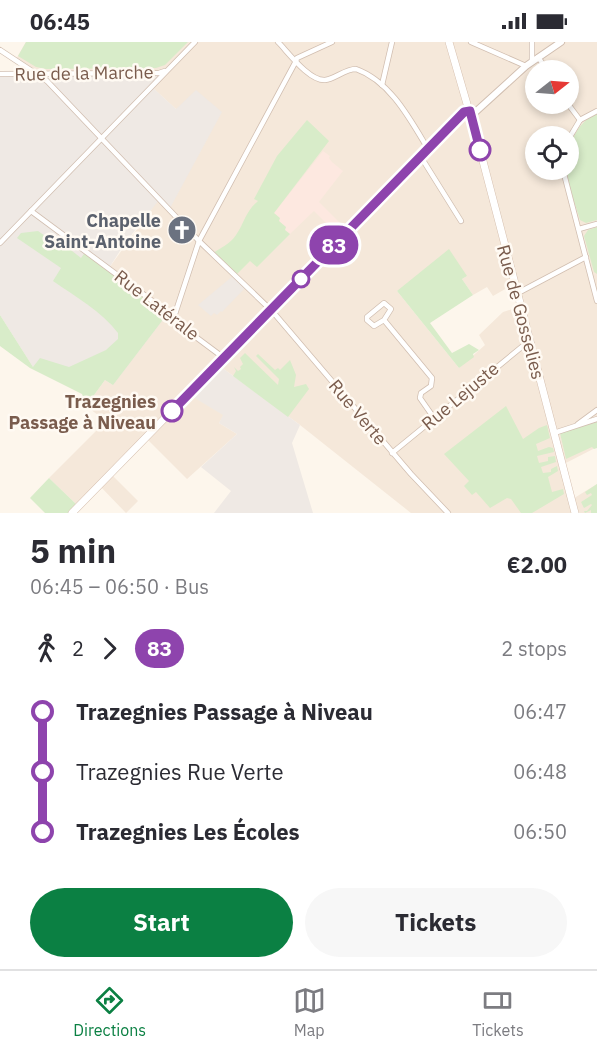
<!DOCTYPE html>
<html lang="en">
<head>
<meta charset="utf-8">
<style>
  body { margin:0; font-family:"IBM Plex Sans",sans-serif; background:#f7f7f7; color:#2b2b33; height:100vh; display:flex; flex-direction:column; font-size:22px; white-space:nowrap }
  * { box-sizing:border-box; margin:0 }
  p { font-size:20px; color:#7c7c81 }
  .icon { flex:none; width:33px; height:33px; fill:none; stroke:currentColor; stroke-width:2; stroke-linecap:round; stroke-linejoin:round }
  .map { position:relative; height:471px; overflow:hidden }
  .details { display:flex; flex-direction:column; background:#fff; flex:1 }
  .details>* { flex:none }
  .badge { padding:0 12px; border-radius:20px; font-size:21px; line-height:39px }
  .needle { width:39px; rotate:73deg }
  .tools { position:absolute; left:525px; top:18px; display:grid; gap:12px }
  .tools a { display:grid; place-items:center; width:54px; height:54px; border-radius:50%; background:#fff; box-shadow:0 3px 9px #0003; font-size:30px }
  .map>.badge { position:absolute; translate:-50% -50%; box-shadow:0 0 0 3px #fff }
  .legs { display:flex; align-items:center; gap:9px; height:66px; padding:0 30px; font-size:20px }
  .legs p { margin-inline-start:auto }
  .head { display:flex; align-items:center; justify-content:space-between; height:102px; padding:0 30px }
  h1 { font-size:33px; font-weight:800; line-height:45px }
  .button { display:flex; gap:12px; margin-top:auto; padding:12px 30px }
  .button a { flex:1; height:69px; border-radius:36px; background:#0b8043; color:#fff; font-size:24px; font-weight:800; line-height:69px; text-align:center }
  .button a+a { background:#f7f7f7; color:#2b2b33 }
  ul { padding:0 30px; list-style:none }
  li { display:flex; align-items:center; gap:21px; height:60px; font-size:22px }
  li i { display:grid; place-items:center; width:9px; height:100%; margin:0 8px; background:currentColor }
  li i::after { content:''; width:15px; height:15px; margin:-8px; border:4px solid; border-radius:50%; background:#fff }
  li p { margin-inline-start:auto }
  li:first-child i { background:linear-gradient(#0000 50%,currentColor 0) }
  li:last-child i { background:linear-gradient(currentColor 50%,#0000 0) }
  .status { display:flex; justify-content:space-between; align-items:center; height:42px; padding:0 30px; background:#fff; direction:ltr }
  .status svg { height:16px; fill:currentColor }
  .dock { display:flex; justify-content:space-around; align-items:center; height:84px; border-top:2px solid #e1e1e2; background:#fff; font-size:16px; color:#7c7c81 }
  .dock a { display:grid; justify-items:center; gap:3px }
  .dock .current { color:#0b8043 }
  .map>svg:first-child { display:block }
  .residential { fill:#f5e8da; fill-rule:evenodd }
  .commercial { fill:#fde8e0 }
  .industrial { fill:#efe9e4 }
  .green { fill:#d8ecc9 }
  .lines { fill:none; stroke-linecap:round; stroke-linejoin:round }
  .minor-casing { stroke:#d1beb0; stroke-width:6 }
  .tertiary-casing { stroke:#d1beb0; stroke-width:8 }
  .secondary-casing { stroke:#d6c0b0; stroke-width:8 }
  .minor { stroke:#fff; stroke-width:4.5 }
  .tertiary { stroke:#fff; stroke-width:6 }
  .secondary { stroke:#fff; stroke-width:7 }
  .line-1-casing { stroke:#fff; stroke-width:14 }
  .line-1 { stroke:#8e44ad; stroke-width:9 }
  .stop-1-dot { fill:#fff; stroke:#8e44ad; stroke-width:3 }
  .labels { text-anchor:middle; dominant-baseline:central; stroke-width:5; stroke-linejoin:round; paint-order:stroke }
  .street-label { font-size:18px; fill:#7a5c4d; stroke:#fffaf3 }
  .worship-label { font-size:18px; font-weight:bold; fill:#5b616d; stroke:#fffaf3; text-anchor:end }
  .stop-label { font-size:18px; font-weight:bold; fill:#7a5c4d; stroke:#fffaf3; text-anchor:end }
</style>
</head>
<body>
<div class="status"><b>06:45</b><svg viewBox="0 0 49 12"><path d="M0 12V9h3v3zM5 12V6h3v6zM10 12V3h3v9zM15 12V0h3v12zM26 1h20v11H26zM47 4h2v5h-2z"/></svg></div>
<div class="map">
<svg width="597" height="471" viewBox="0 0 597 471">
  <rect width="100%" height="100%" fill="#fdf6ec"/>
  <!-- residential -->
  <path class="residential" d="M26,0H597V405L562,423L571,458L597,442V471H411L300,383L217,322L224,373L219,381L237,392L187,437L146,396L111,432L138,459L126,471L97,441L76,462L49,436L106,379L86,364L105,338L113,343L109,226L153,165L177,68L152,45L159,31L37,32L15,19ZM536,28H568V62H536ZM536,94H568V128H536ZM467,234L462,237L473,253L487,245L493,254L514,242L519,265L503,270L479,293L485,303L459,326L397,249Z"/>
  <!-- commercial -->
  <polygon class="commercial" points="323,109 330,114 329,116 332,120 343,129 319,160 348,189 341,196 314,169 290,192 284,188 286,185 278,179 274,171"/>
  <!-- industrial -->
  <g class="industrial">
    <polygon points="168,28 152,45 176,67 196,48 222,70 169,168 159,158 125,201 109,226 168,271 113,343 105,338 33,325 0,273 0,32 159,31"/>
    <polygon points="234,233 246,245 222,270 221,269 217,273 214,271 211,274 198,263"/>
    <polygon points="217,322 300,383 292,401 313,471 214,471 231,449 201,425 237,392 219,381 223,373 188,352"/>
  </g>
  <!-- green -->
  <g class="green">
    <polygon points="26,0 188,0 165,23 156,26 46,27 36,25 18,14"/>
    <path d="M597,71V178L586,181L580,178C577,167 566,138 567,128C569,105 572,84 597,71Z"/>
    <path d="M307,78L329,99L274,171L280,176L279,179L286,185L285,188L290,192L257,225L250,219L235,234L212,212C220,206 230,202 236,193C245,180 245,170 258,159L254,157L277,114Z"/>
    <polygon points="597,185 597,232 594,230 584,194 588,188"/>
    <path d="M38,189L65,208L67,205L81,216L86,209L168,271L113,343L105,338L86,364L82,352L30,326L0,304V273L33,325L40,316L69,325L106,308L118,297V291C101,269 76,255 53,239L61,226L17,196L21,191Z"/>
    <polygon points="449,207 467,234 462,237 473,253 430,281 452,311 469,302 479,308 473,312 474,315 459,326 397,249"/>
    <polygon points="245,311 278,343 279,337 256,314 258,312 275,328 278,326 280,328 290,318 296,333 294,345 306,342 309,347 288,375 233,334 236,329 234,325 238,329 241,327 240,325 243,322 240,316"/>
    <polygon points="506,364 523,397 539,386 547,383 550,396 536,402 538,409 549,405 553,406 554,410 537,414 539,421 548,419 548,415 555,414 556,420 541,425 543,431 551,430 551,427 557,424 558,429 548,435 552,450 563,447 564,452 532,471 521,471 511,457 507,456 490,466 476,450 472,453 464,444 469,439 444,412"/>
    <polygon points="597,380 597,406 594,407 592,405 566,417 560,391"/>
    <polygon points="49,436 76,462 68,471 45,471 30,456"/>
    <polygon points="597,442 597,471 591,471 591,468 585,471 584,469 587,469 592,463 591,462 584,466 581,460 592,453 591,451 587,453 585,450"/>
  </g>
  <g class="lines">
    <!-- minor casing -->
    <g class="minor-casing">
      <g id="minor">
        <path d="M278,0C288,10 309,39 325,38C335,37 345,27 356,27C390,39 410,77 428,107"/>
        <polyline points="471,0 526,24"/>
        <polyline points="0,8 47,39 199,199 273,270 411,432 448,471"/>
        <polyline points="538,15 547,28"/>
        <polyline points="296,19 297,16 332,0"/>
        <polyline points="532,20 532,0"/>
        <polyline points="0,32 159,31 165,29"/>
        <polyline points="382,43 392,0"/>
        <polyline points="568,62 580,78"/>
        <polyline points="580,78 597,69"/>
        <polyline points="568,98 580,78"/>
        <polyline points="421,115 461,179"/>
        <polyline points="563,128 597,259"/>
        <polyline points="31,169 174,275 177,281 224,316"/>
        <polyline points="579,187 597,182"/>
        <polyline points="0,201 195,0"/>
        <polyline points="516,252 586,215"/>
        <polyline points="174,275 199,199 296,19"/>
        <polyline points="384,278 391,267 384,261 367,275 367,278 374,284 384,278 432,336 431,344 421,351 420,356 434,376"/>
        <polyline points="578,382 597,368"/>
        <polyline points="554,391 597,377"/>
        <polyline points="392,411 529,299"/>
      </g>
    </g>
    <!-- tertiary casing -->
    <g class="tertiary-casing">
      <polyline id="tertiary" points="471,74 526,24 561,0"/>
    </g>
    <!-- secondary casing -->
    <g class="secondary-casing">
      <g id="secondary">
        <polyline points="449,0 478,100 575,471"/>
        <polyline points="72,471 461,73 470,69"/>
      </g>
    </g>
    <!-- minor -->
    <use href="#minor" class="minor"/>
    <!-- tertiary -->
    <use href="#tertiary" class="tertiary"/>
    <!-- secondary -->
    <use href="#secondary" class="secondary"/>
  </g>
  <g class="lines">
    <!-- line-1 casing -->
    <g class="line-1-casing">
      <polyline id="line-1" points="172,369 464,70 470,69 480,108"/>
    </g>
    <!-- line-1 -->
    <use href="#line-1" class="line-1"/>
  </g>
  <!-- icons -->
  <defs>
    <g id="church-disc" transform="scale(1.5)"><circle r="9.5" fill="#6b7280" stroke="#fffaf3"/><path d="M-1.2-6h2.4v3.5h3.3v2.4h-3.3V6h-2.4V-.1h-3.3v-2.4h3.3Z" fill="#fff"/></g>
  </defs>
  <g fill-rule="evenodd">
    <use href="#church-disc" x="182" y="188"/>
  </g>
  <!-- markers -->
  <g class="stop-1-dot">
    <circle cx="480" cy="108" r="10"/>
    <circle cx="301" cy="237" r="8"/>
    <circle cx="172" cy="369" r="10"/>
  </g>
  <g class="labels">
    <!-- street labels -->
    <g class="street-label">
      <text transform="translate(84 31) rotate(-1)">Rue de la Marche</text>
      <text transform="translate(157 263) rotate(38)">Rue Latérale</text>
      <text transform="translate(521 270) rotate(75)">Rue de Gosselies</text>
      <text transform="translate(460 354) rotate(-40)">Rue Lejuste</text>
      <text transform="translate(358 370) rotate(50)">Rue Verte</text>
    </g>
    <!-- worship labels -->
    <g class="worship-label">
      <text x="161" y="178">Chapelle<tspan x="161" dy="21">Saint-Antoine</tspan></text>
    </g>
    <!-- stop labels -->
    <g class="stop-label">
      <text x="156" y="359">Trazegnies<tspan x="156" dy="21">Passage à Niveau</tspan></text>
    </g>
  </g>
</svg>
<div class="tools">
<a><svg class="needle" viewBox="-14 -14 28 28"><path d="M0-13l5 13h-10z" fill="#e53935"/><path d="M0 13l5-13h-10z" fill="#7c7c81"/></svg></a>
<a><svg class="icon" aria-label="locate" viewBox="0 0 24 24"><circle cx="12" cy="12" r="6"/><path d="M12 2v4M12 18v4M2 12h4M18 12h4"/></svg></a>
</div>
<b class="badge" style="left:334px;top:203px;background:#8e44ad;color:#fff">83</b>
</div>
<section class="details">
<div class="head"><div><h1>5 min</h1><p>06:45 – 06:50 · Bus</p></div><b>€2.00</b></div>
<div class="legs"><svg class="icon" aria-label="walk" viewBox="0 0 24 24"><circle cx="13" cy="4" r="2"/><path d="M13 8l-2 6 4 7M11 14l-3 7M7 12l3-4h3l4 4"/></svg>2<svg class="icon" aria-label="forward" viewBox="0 0 24 24"><path d="M9 5l7 7-7 7"/></svg><b class="badge" style="background:#8e44ad;color:#fff">83</b><p>2 stops</p></div>
<ul>
<li><i style="color:#8e44ad"></i><b>Trazegnies Passage à Niveau</b><p>06:47</p></li>
<li><i style="color:#8e44ad"></i><span>Trazegnies Rue Verte</span><p>06:48</p></li>
<li><i style="color:#8e44ad"></i><b>Trazegnies Les Écoles</b><p>06:50</p></li>
</ul>
<div class="button"><a>Start</a><a>Tickets</a></div>
</section>
<nav class="dock">
<a class="current"><svg class="icon" aria-label="directions" viewBox="0 0 24 24"><path d="M12 3l9 9-9 9-9-9zM9 14v-3h6M13 9l2 2-2 2"/></svg>Directions</a>
<a><svg class="icon" aria-label="map" viewBox="0 0 24 24"><path d="M3 6l6-2 6 2 6-2v14l-6 2-6-2-6 2zM9 4v14M15 6v14"/></svg>Map</a>
<a><svg class="icon" aria-label="tickets" viewBox="0 0 24 24"><path d="M3 7h18v10H3zM15 7v10"/></svg>Tickets</a>
</nav>
</body>
</html>
